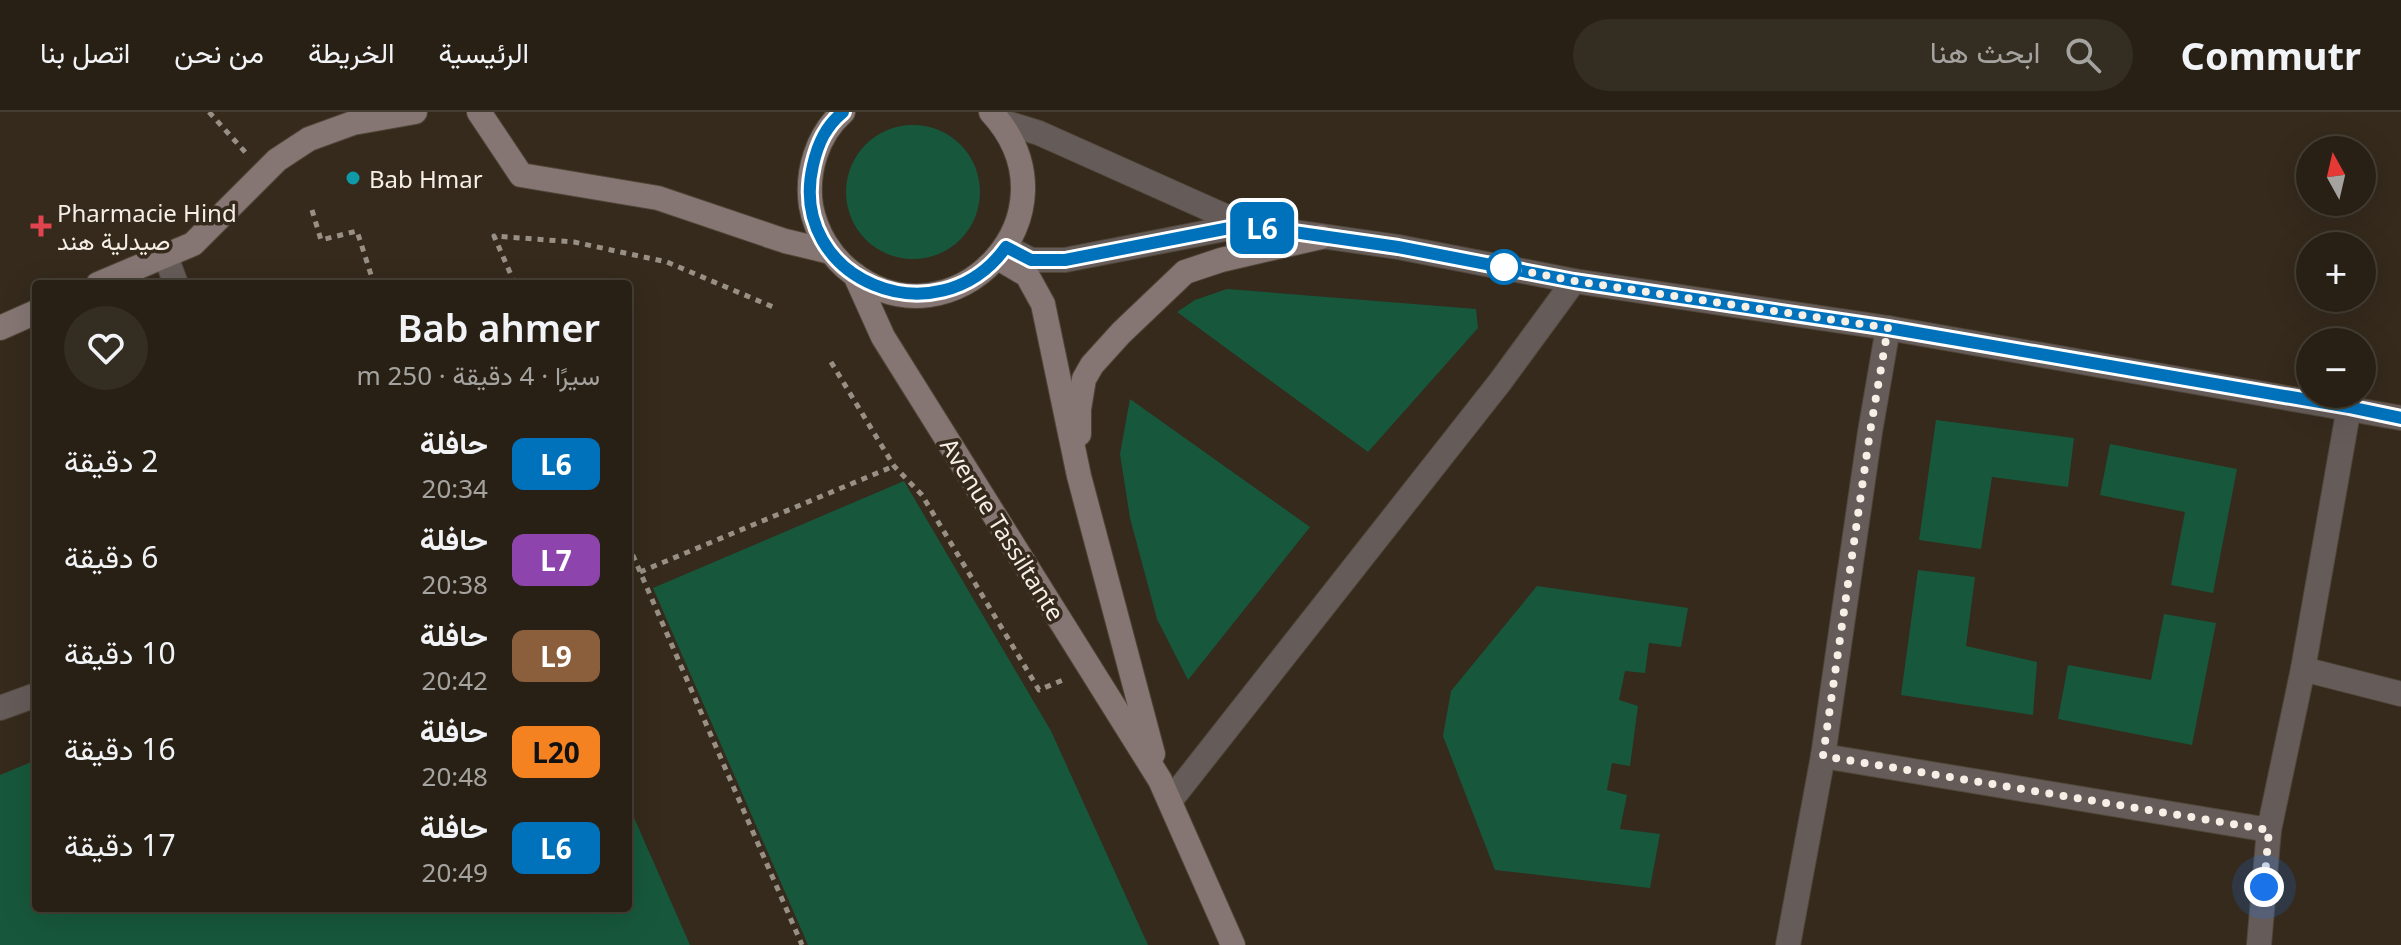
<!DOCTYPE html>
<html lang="ar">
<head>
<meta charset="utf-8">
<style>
  body { margin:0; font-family:"Noto Sans",Vazirmatn,sans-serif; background:#342d22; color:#f1f3f6; direction:rtl; height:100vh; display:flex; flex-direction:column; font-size:30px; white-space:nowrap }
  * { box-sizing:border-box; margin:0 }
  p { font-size:26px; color:#a5a3a0 }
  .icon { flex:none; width:44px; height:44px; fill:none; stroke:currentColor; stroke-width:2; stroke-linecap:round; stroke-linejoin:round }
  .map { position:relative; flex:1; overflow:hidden; direction:ltr }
  .drawer { position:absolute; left:32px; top:168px; width:600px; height:632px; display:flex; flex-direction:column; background:#282015; border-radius:8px; box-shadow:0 8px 32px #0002,0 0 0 2px #443e34; direction:rtl }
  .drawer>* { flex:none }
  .badge { padding:0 16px; border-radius:12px; font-size:28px; line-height:52px }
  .needle { width:52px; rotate:352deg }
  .buttons { position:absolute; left:2296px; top:24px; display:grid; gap:16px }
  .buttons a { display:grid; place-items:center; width:80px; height:80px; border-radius:50%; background:#282015; box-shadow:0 8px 32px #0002,0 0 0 2px #443e34; font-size:40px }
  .you { position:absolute; width:40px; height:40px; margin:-20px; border:6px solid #fff; border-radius:50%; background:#1a73e8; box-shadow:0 0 0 12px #1a73e833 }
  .map>.badge { position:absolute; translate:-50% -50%; box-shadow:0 0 0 4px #fff }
  .round { display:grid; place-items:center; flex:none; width:84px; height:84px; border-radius:42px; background:#342d22 }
  .summary { display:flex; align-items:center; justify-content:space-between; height:136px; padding:0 32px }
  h1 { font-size:38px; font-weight:600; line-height:60px }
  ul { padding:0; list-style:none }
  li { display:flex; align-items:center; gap:24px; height:96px; padding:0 32px }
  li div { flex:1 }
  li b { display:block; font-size:30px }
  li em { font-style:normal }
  li .badge { min-width:88px; font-weight:700; text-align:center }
  header { display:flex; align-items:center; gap:48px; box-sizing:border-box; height:112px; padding:0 40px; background:#282015; border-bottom:2px solid #443e34 }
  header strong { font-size:38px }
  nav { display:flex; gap:44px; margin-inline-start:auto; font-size:28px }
  .search { width:560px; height:72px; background:#342d22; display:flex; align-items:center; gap:20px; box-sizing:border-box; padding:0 28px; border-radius:44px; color:#a5a3a0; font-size:30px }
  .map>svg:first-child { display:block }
  .green { fill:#17583c }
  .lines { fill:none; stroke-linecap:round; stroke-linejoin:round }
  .street-casing { stroke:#504638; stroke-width:26 }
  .secondary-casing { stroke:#504638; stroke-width:26 }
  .path { stroke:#999085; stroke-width:5; stroke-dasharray:6 6; stroke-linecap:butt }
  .street { stroke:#655c5a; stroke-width:24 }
  .secondary { stroke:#857673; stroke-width:24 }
  .line-casing { stroke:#fff; stroke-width:18 }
  .line { stroke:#0072bc; stroke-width:12 }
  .walk { stroke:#f6efe6; stroke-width:8; stroke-dasharray:0 14.4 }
  .culture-dot { fill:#0f9aa8; stroke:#352a1c; stroke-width:3 }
  .health-dot { fill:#e0444e; stroke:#352a1c; stroke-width:3 }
  .stop-dot { fill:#fff; stroke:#0072bc; stroke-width:4 }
  .labels { text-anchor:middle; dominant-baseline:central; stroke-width:7; stroke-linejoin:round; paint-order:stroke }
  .poi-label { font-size:24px; fill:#f6efe6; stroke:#352a1c; text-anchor:start }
  .street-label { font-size:24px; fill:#f6efe6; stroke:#352a1c }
</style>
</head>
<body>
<header>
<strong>Commutr</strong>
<div class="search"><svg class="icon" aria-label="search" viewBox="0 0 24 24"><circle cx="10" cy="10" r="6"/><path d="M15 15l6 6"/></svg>ابحث هنا</div>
<nav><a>الرئيسية</a><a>الخريطة</a><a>من نحن</a><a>اتصل بنا</a></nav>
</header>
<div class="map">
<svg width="2401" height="833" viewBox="0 0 2401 833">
  <rect width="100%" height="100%" fill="#352a1c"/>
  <!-- green -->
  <g class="green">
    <circle cx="913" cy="80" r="67"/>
    <polygon points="1227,177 1476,197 1478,216 1368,340 1177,200 1195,188"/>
    <polygon points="1130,287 1310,415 1188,568 1157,507 1130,406 1120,342"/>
    <polygon points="1936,308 2074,326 2068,375 1992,365 1981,437 1919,428"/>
    <polygon points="2110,332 2237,357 2213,481 2171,473 2185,400 2100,383"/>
    <polygon points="904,369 1051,619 1148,833 808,833 653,476"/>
    <polygon points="1918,458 1975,465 1966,534 2037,550 2033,603 1901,583"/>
    <polygon points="1537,474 1688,496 1681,535 1649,531 1645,561 1625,559 1619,588 1638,594 1630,654 1612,651 1607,678 1627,683 1620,717 1660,722 1650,776 1495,758 1443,624 1451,579"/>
    <polygon points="2164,502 2216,511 2192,633 2058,607 2068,553 2151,568"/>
    <polygon points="36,648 36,796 628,796 628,692 690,833 0,833 0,663"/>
  </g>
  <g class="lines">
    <!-- street casing -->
    <g class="street-casing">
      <g id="street">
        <polyline points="1000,9 1039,21 1245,113 1398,135 1574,169 1888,216 2401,306"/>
        <polyline points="1006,135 1031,148 1065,148 1245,113"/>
        <polyline points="165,142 176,172"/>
        <polyline points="2303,557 2401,582"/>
        <polyline points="0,596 36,583"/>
        <polyline points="1823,644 2269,718"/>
        <polyline points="1170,689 1500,270 1574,169"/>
        <polyline points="1788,833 1823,644 1870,320 1888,216"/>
        <polyline points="2259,833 2269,718 2303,557 2349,295"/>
      </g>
    </g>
    <!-- secondary casing -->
    <g class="secondary-casing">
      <g id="secondary">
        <polyline points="479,0 521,63 658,86 785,129 831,140"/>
        <path d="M843,0C817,23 806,60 811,94C816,120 830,144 851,160C952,240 1085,102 991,0"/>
        <polyline points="998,146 1027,163 1043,192 1079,364 1153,642"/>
        <polyline points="855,163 883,225 1160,668 1233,833"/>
        <polyline points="98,172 193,132 277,48 309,27 353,11 415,0"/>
        <polyline points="0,216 36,200"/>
        <polyline points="1079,322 1079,297 1084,267 1092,253 1121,221 1185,160 1221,148 1321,125"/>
      </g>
    </g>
    <!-- path -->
    <g class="path">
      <polyline points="209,0 246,41"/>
      <polyline points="312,98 321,128 357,119 374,172"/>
      <polyline points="515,172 494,124 574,130 667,150 773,195"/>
      <polyline points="831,250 894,354 922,383 1039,578 1063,568"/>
      <polyline points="628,432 802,833"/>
      <polyline points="640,460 894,354"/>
    </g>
    <!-- street -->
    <use href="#street" class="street"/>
    <!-- secondary -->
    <use href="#secondary" class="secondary"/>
  </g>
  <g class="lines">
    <!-- line casing -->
    <g class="line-casing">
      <path id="line" d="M843,0C826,14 818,31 813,53C786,168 938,230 1006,135L1031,148H1065L1245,113L1398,135L1574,169L1888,216L2349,295L2401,306"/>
    </g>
    <!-- line -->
    <use href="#line" class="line"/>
    <!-- walk -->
    <polyline class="walk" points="1504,155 1574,169 1888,216 1870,320 1823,644 2269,718 2264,775"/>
  </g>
  <!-- markers -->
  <circle class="culture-dot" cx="353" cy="66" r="8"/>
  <path class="health-dot" d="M37 102h8v8h8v8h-8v8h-8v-8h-8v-8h8z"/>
  <circle class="stop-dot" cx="1504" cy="155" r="16"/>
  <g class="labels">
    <!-- poi labels -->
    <g class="poi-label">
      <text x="369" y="66">Bab Hmar</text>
      <text x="57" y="100">Pharmacie Hind<tspan x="57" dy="28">صيدلية هند</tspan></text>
    </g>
    <!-- street labels -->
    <g class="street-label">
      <text transform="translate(1003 417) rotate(58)">Avenue Tassiltante</text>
    </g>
  </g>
</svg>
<div class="buttons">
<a><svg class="needle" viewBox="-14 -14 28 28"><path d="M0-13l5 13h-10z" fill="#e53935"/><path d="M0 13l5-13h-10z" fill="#a5a3a0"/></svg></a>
<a>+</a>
<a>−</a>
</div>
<div class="you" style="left:2264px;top:775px"></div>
<b class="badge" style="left:1262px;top:116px;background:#0072bc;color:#fff">L6</b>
<section class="drawer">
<div class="summary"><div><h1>Bab ahmer</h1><p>سيرًا · 4 دقيقة · 250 m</p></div><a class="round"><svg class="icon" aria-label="heart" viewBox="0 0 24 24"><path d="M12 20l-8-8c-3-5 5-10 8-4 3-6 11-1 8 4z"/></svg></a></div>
<ul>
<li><span class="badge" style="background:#0072bc;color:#fff">L6</span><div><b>حافلة</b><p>20:34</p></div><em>2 دقيقة</em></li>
<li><span class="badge" style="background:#8e44ad;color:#fff">L7</span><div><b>حافلة</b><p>20:38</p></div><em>6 دقيقة</em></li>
<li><span class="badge" style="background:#8b5e3c;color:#fff">L9</span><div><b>حافلة</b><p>20:42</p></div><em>10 دقيقة</em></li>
<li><span class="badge" style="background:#f58220;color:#111">L20</span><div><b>حافلة</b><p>20:48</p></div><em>16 دقيقة</em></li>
<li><span class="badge" style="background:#0072bc;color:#fff">L6</span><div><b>حافلة</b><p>20:49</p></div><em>17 دقيقة</em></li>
</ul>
</section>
</div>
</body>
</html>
